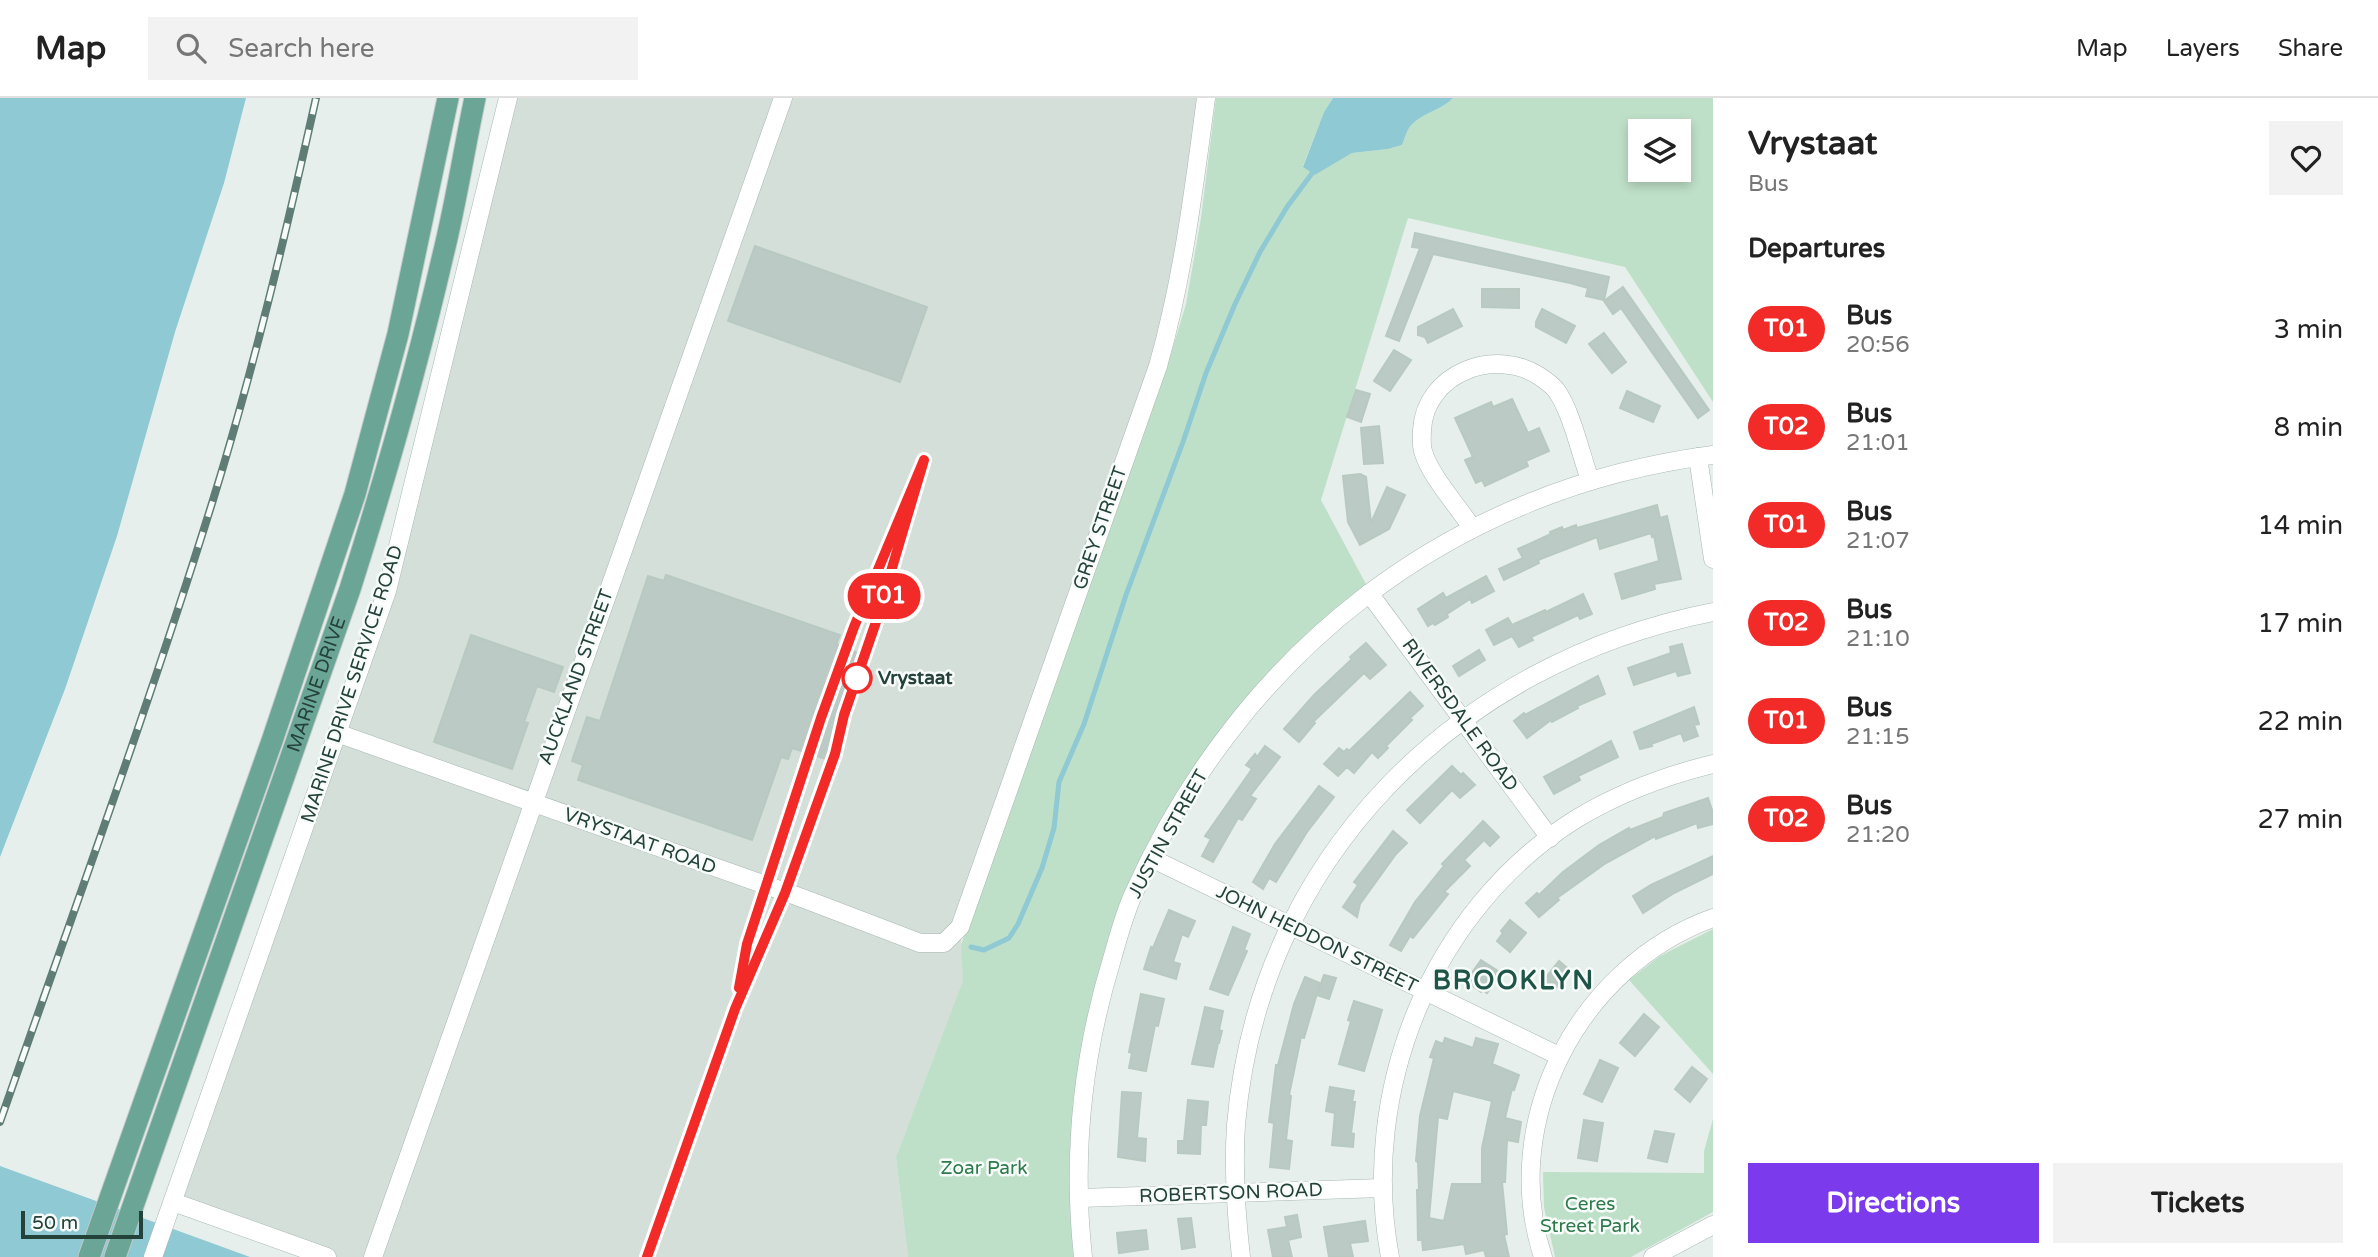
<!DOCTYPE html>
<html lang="en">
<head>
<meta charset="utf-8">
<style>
  body { margin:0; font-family:"Varela Round",sans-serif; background:#f2f2f2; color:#222; height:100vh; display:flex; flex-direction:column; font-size:26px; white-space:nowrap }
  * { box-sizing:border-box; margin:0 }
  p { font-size:23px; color:#767676 }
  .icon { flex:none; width:38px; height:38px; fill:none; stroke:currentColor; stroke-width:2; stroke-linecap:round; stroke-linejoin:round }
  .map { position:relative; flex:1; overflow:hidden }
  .details { display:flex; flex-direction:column; background:#fff; width:665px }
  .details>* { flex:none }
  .badge { padding:0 14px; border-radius:23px; font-size:24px; line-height:46px }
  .fabs { position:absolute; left:1628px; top:21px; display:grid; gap:14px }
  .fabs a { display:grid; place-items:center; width:63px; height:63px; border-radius:0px; background:#fff; box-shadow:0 4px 10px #0003; font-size:35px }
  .scale { position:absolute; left:21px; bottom:18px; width:122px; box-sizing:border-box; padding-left:7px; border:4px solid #24423a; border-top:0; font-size:19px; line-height:24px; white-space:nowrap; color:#24423a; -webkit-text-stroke:5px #f7fbf9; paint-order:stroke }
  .map>.badge { position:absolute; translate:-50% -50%; box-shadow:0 0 0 4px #fff }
  h2 { padding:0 35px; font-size:26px; line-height:63px }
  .round { display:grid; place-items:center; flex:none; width:74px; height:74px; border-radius:0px; background:#f2f2f2 }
  .summary { display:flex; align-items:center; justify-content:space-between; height:119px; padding:0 35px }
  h1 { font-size:33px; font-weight:800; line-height:52px }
  .primary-button { display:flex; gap:14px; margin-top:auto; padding:14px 35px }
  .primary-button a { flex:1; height:80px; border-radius:0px; background:#7c3aed; color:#fff; font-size:28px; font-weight:800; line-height:80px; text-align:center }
  .primary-button a+a { background:#f2f2f2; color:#222 }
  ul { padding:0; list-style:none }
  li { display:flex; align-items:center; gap:21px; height:98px; padding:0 35px }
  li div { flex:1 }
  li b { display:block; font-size:26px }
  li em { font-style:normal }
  li .badge { min-width:77px; font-weight:700; text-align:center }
  header { display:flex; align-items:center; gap:42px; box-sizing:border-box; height:98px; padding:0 35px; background:#fff; border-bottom:2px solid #e0e0e0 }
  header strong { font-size:33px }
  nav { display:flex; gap:38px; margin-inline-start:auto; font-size:24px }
  .search { width:490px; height:63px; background:#f2f2f2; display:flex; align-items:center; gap:18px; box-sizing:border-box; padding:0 24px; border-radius:0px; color:#767676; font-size:26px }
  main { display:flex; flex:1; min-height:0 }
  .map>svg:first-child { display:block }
  .built { fill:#d4dfda }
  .green { fill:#bfe0c8; fill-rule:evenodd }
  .water { fill:#8ec9d4 }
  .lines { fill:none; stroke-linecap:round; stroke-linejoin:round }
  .stream { stroke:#8ec9d4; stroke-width:5 }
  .building { fill:#bbcac4; stroke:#b8c9c2; stroke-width:2; fill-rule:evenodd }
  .street-casing { stroke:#a8b8b2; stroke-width:19 }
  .primary-casing { stroke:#c2cac8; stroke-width:23 }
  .street { stroke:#fff; stroke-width:18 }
  .primary { stroke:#6aa596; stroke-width:21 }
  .rail-casing { stroke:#5f7d75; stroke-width:8 }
  .rail { stroke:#f7fbf9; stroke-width:5; stroke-dasharray:16; stroke-linecap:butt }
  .line-casing { stroke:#fff; stroke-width:16 }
  .line { stroke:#f22b29; stroke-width:10 }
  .stop-dot { fill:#fff; stroke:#f22b29; stroke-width:3.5 }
  .labels { text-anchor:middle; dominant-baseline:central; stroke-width:5; stroke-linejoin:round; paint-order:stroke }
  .street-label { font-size:19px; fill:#24423a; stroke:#f7fbf9 }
  .stop-label { font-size:19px; font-weight:bold; fill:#24423a; stroke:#f7fbf9; text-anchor:start }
  .park-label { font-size:19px; fill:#2d7a4b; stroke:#f7fbf9 }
  .district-label { font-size:26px; font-weight:bold; letter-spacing:2px; fill:#1f5548; stroke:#f7fbf9 }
</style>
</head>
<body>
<header>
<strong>Map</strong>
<div class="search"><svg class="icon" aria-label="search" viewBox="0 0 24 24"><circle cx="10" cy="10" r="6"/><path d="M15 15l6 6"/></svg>Search here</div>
<nav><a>Map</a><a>Layers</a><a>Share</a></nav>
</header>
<main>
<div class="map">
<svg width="1713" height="1159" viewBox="0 0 1713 1159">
  <rect width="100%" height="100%" fill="#e6efeb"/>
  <!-- built -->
  <polygon class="built" points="508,0 1206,0 1172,217 960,829 964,883 896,1059 908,1159 327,1159 173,1104 387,493"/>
  <!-- green -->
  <g class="green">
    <path d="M1216,0H1333L1324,14L1303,68L1315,77L1352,55L1388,51L1402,47C1404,42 1406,35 1409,30C1420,15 1441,13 1453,0H1713V304L1625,169L1408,120L1321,402L1367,488C1328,521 1288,554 1254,593C1230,619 1210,648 1191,678C1093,827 1059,982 1075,1159H908L896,1059L963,883L961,847L1167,269L1186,206L1201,120ZM1640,33H1678V72H1640Z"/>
    <polygon points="1713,831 1713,976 1629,882 1660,858"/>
    <polygon points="1713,1021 1713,1114 1631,1159 1555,1159 1544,1109 1543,1074 1704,1075 1704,1053"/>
  </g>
  <!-- water -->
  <g class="water">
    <polygon points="0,0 246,0 224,85 175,234 117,438 65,591 0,759"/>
    <path d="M1333,0H1453C1441,13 1420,15 1409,30C1406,35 1404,42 1402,47L1388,51L1352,55L1315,77L1303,69L1324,14Z"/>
    <polygon points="0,1068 250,1159 0,1159"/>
  </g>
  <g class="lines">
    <!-- stream -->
    <polyline class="stream" points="971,849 984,852 1009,840 1018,826 1042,770 1054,730 1059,684 1084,626 1126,497 1183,344 1206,275 1235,206 1260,154 1287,109 1316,70"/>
  </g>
  <!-- building -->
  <g class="building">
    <polygon points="1415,135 1609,179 1604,202 1586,198 1588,190 1570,185 1433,156 1399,243 1386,238 1420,150 1412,149"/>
    <polygon points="755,148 927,209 900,284 728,223"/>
    <polygon points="1623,189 1709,312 1698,320 1621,210 1613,216 1604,203"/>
    <polygon points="1482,191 1519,191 1519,210 1482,209"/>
    <polygon points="1453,211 1462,228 1428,245 1425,239 1418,237 1418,229"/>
    <polygon points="1542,211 1575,228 1566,245 1536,229 1536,224"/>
    <polygon points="1604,235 1626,264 1612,275 1589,246"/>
    <polygon points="1394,252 1411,262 1390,293 1374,283"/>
    <polygon points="1356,292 1370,296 1361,324 1347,319"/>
    <polygon points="1627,293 1660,308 1653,324 1620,310"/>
    <polygon points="1512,301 1528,335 1539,330 1549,353 1526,363 1528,368 1485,388 1482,382 1476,385 1465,362 1473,359 1455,320 1491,304 1493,309"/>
    <polygon points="1379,328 1383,365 1364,366 1361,330"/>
    <polygon points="1360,376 1366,379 1371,425 1387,389 1405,397 1389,431 1360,447 1348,424 1343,378"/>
    <polygon points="1657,407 1660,420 1667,418 1681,481 1654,486 1655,491 1622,501 1615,476 1659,463 1654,438 1652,439 1651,435 1600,451 1597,439 1538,462 1539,465 1504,482 1499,471 1523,460 1518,451 1551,436 1550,434 1562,429 1563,432 1576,427 1577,430"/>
    <polygon points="666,477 840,537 836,546 858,555 835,620 829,662 792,650 788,661 781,659 752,742 578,682 583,667 572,663 587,619 600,623 648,478 664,483"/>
    <polygon points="1486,478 1494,493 1472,505 1470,501 1447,516 1448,519 1435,527 1433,525 1428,528 1418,511 1443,495 1446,500"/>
    <polygon points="1583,496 1592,516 1580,521 1578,517 1531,539 1533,542 1519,549 1512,538 1494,547 1486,532 1508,520 1512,527 1545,512 1546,514"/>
    <polygon points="471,537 563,569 554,594 537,588 524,624 528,625 512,671 434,644"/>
    <polygon points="1366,545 1386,567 1370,581 1364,575 1313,624 1315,625 1299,644 1284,631 1314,597 1352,561 1350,559"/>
    <polygon points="1682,546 1690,575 1678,578 1676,573 1634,587 1628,570 1671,555 1670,549"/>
    <polygon points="1479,552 1485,562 1459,578 1453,568"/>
    <polygon points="1598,578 1605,596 1577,608 1578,610 1552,624 1551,622 1527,640 1514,623 1524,615 1525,617"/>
    <polygon points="1410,594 1423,608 1410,620 1412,622 1386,648 1388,650 1378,660 1372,654 1354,675 1347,669 1338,678 1324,666 1339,650 1344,654 1347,651 1349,653"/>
    <polygon points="1694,609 1699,626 1694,627 1698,638 1684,643 1681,635 1651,646 1652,648 1640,651 1634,634"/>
    <polygon points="1611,643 1618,659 1578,678 1580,682 1554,696 1544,679"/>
    <polygon points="1265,648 1280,659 1250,698 1256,701 1242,722 1238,720 1213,764 1202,758 1211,741 1205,738 1252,671 1246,667 1255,656 1257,659"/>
    <polygon points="1452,668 1461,677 1463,675 1475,687 1460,700 1452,692 1420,725 1407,712"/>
    <polygon points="1319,688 1334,699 1307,734 1276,784 1269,780 1263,791 1253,784 1275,746"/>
    <polygon points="1708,700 1713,715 1713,726 1698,730 1697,725 1656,741 1655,738 1606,765 1557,800 1559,802 1539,819 1526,805 1537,795 1539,797 1563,774 1599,747 1629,730 1630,732 1663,719 1664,715"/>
    <polygon points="1483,723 1499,739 1490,748 1484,742 1464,762 1470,768 1444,794 1448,796 1413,840 1410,838 1401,853 1390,847 1415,804 1444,768 1442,766"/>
    <polygon points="1393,733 1407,745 1396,756 1360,806 1357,819 1343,809 1358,787 1354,784"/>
    <polygon points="1713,758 1713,776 1674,795 1643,815 1633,798 1651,787"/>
    <polygon points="1169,812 1195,823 1188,839 1182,836 1173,864 1180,866 1176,881 1144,871 1151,849 1153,850"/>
    <polygon points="1510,822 1526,835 1510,854 1497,843 1503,835 1501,833"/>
    <polygon points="1233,829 1250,836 1244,852 1247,853 1228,897 1210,891"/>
    <polygon points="1481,862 1501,875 1487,895 1483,892 1481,894 1466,883"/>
    <polygon points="1559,863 1571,873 1554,892 1543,883"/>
    <polygon points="1324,877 1336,880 1329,901 1317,897"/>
    <polygon points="1305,879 1320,885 1304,940 1301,939 1289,997 1291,998 1286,1042 1292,1043 1289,1071 1270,1069 1274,1025 1269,1024 1276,967 1278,967 1294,906"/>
    <polygon points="1141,896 1164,901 1158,928 1155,927 1146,973 1129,970 1132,955 1129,954"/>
    <polygon points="1354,903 1382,912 1364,973 1339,966 1351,923 1348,922"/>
    <polygon points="1205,909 1223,913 1219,932 1222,933 1219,945 1218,945 1213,969 1192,966"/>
    <polygon points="1644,916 1659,929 1635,958 1620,945"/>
    <path d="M1445,940L1473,950L1476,940L1498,946L1492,966L1519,977L1514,992L1512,991L1505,1020L1521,1024L1518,1044L1507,1042L1505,1084H1502L1507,1136L1504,1137L1509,1159H1486L1484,1152L1466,1156L1464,1146L1423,1152L1422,1142H1418L1417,1092H1419L1418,1064L1416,1063L1420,1018L1434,960L1430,959L1436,943L1443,946ZM1453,993L1492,1003L1482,1050V1086H1452L1444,1123L1429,1120L1438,1019L1447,1021Z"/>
    <polygon points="1600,962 1618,970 1602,1004 1584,996"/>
    <polygon points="1692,969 1707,981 1690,1004 1675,991"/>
    <polygon points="1330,989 1354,993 1352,1004 1355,1004 1351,1035 1354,1036 1353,1049 1332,1047 1335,1015 1326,1013"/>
    <polygon points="1122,994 1141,995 1137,1040 1146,1041 1145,1063 1118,1059"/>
    <polygon points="1188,1002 1208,1004 1206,1027 1201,1027 1200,1056 1178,1055 1178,1043 1184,1043"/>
    <polygon points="1584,1022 1603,1025 1597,1063 1578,1060"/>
    <polygon points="1655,1033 1674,1036 1667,1064 1648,1060"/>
    <polygon points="1297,1117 1301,1139 1288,1142 1292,1159 1273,1159 1268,1132 1287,1129 1285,1119"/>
    <polygon points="1191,1120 1195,1149 1182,1151 1178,1121"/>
    <polygon points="1365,1123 1368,1143 1350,1145 1353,1159 1329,1159 1324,1129"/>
    <polygon points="1146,1132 1148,1151 1119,1155 1117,1135"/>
  </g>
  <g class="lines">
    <!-- street casing -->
    <g class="street-casing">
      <g id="street">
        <polyline points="1698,359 1713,461"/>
        <path d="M1472,430C1458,408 1430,378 1423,353C1421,347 1422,338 1422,332C1425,275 1495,249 1539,278C1545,282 1552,287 1556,292C1571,312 1581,357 1590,382"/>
        <polyline points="1369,495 1550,740"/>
        <path d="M337,635L802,800L920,845H944L960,829L1158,268C1183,180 1194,90 1206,0"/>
        <polyline points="1151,760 1559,958"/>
        <polyline points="1080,1100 1382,1090"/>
        <polyline points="173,1104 327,1159"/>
        <polyline points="153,1159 387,493 508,0"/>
        <polyline points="373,1159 783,0"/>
        <path d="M1083,1159C1072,1058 1082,959 1112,861C1118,840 1124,817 1133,797C1241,555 1449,391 1713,357"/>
        <path d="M1241,1159C1236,1115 1233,1071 1236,1027C1258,761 1456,564 1713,514"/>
        <path d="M1390,1159C1359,993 1431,812 1576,721C1619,695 1664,678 1713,666"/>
        <path d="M1543,1159C1498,1022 1580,868 1713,820"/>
        <polyline points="1653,1159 1713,1127"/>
      </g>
    </g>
    <!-- primary casing -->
    <g class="primary-casing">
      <g id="primary">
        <polyline points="89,1159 272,643 355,396 398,236 448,0"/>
        <path id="s1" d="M115,1159L350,491C385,381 417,270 443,157C456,105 464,52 475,0"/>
      </g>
    </g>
    <!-- street -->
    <use href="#street" class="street"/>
    <!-- primary -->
    <use href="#primary" class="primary"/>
    <!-- rail casing -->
    <g class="rail-casing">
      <path id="rail" d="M0,1024C72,817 148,611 213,402C254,270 286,135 316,0"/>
    </g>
    <!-- rail -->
    <use href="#rail" class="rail"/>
  </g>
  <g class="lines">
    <!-- line casing -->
    <g class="line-casing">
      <polyline id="line" points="647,1159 735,911 785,795 835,656 844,617 876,524 924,362 854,529 821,620 747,846 739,890"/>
    </g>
    <!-- line -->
    <use href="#line" class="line"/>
  </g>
  <!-- markers -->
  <circle class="stop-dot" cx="857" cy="580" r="14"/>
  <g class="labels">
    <!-- street labels -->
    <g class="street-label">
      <text transform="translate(1100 430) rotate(-71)">GREY STREET</text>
      <text transform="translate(576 579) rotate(-70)">AUCKLAND STREET</text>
      <text stroke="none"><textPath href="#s1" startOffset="607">MARINE DRIVE</textPath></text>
      <text transform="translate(352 586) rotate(-72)">MARINE DRIVE SERVICE ROAD</text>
      <text transform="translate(1460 617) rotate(54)">RIVERSDALE ROAD</text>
      <text transform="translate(1168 736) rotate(-61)">JUSTIN STREET</text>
      <text transform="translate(640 743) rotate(20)">VRYSTAAT ROAD</text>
      <text transform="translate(1317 841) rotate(26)">JOHN HEDDON STREET</text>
      <text transform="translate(1231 1095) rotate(-2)">ROBERTSON ROAD</text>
    </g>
    <!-- stop labels -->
    <g class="stop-label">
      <text x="878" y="580">Vrystaat</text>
    </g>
    <!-- park labels -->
    <g class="park-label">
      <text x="984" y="1070">Zoar Park</text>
      <text x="1590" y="1106">Ceres<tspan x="1590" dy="22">Street Park</tspan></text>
    </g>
    <!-- district labels -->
    <g class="district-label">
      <text x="1514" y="882">BROOKLYN</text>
    </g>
  </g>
</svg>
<div class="fabs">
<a><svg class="icon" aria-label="layers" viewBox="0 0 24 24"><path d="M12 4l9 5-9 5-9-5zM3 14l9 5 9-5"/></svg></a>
</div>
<div class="scale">50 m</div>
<b class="badge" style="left:884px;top:498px;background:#f22b29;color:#fff">T01</b>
</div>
<section class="details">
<div class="summary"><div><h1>Vrystaat</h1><p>Bus</p></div><a class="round"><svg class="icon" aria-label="heart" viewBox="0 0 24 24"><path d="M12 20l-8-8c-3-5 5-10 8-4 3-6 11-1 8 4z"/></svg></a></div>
<h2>Departures</h2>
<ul>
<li><span class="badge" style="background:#f22b29;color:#fff">T01</span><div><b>Bus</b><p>20:56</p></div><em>3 min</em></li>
<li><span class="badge" style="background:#f22b29;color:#fff">T02</span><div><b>Bus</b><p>21:01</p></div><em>8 min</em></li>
<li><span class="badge" style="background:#f22b29;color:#fff">T01</span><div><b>Bus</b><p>21:07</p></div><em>14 min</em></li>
<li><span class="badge" style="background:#f22b29;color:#fff">T02</span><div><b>Bus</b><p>21:10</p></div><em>17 min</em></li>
<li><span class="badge" style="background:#f22b29;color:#fff">T01</span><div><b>Bus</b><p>21:15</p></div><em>22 min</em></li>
<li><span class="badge" style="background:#f22b29;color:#fff">T02</span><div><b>Bus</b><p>21:20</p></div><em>27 min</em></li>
</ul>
<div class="primary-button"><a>Directions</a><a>Tickets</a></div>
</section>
</main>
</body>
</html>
